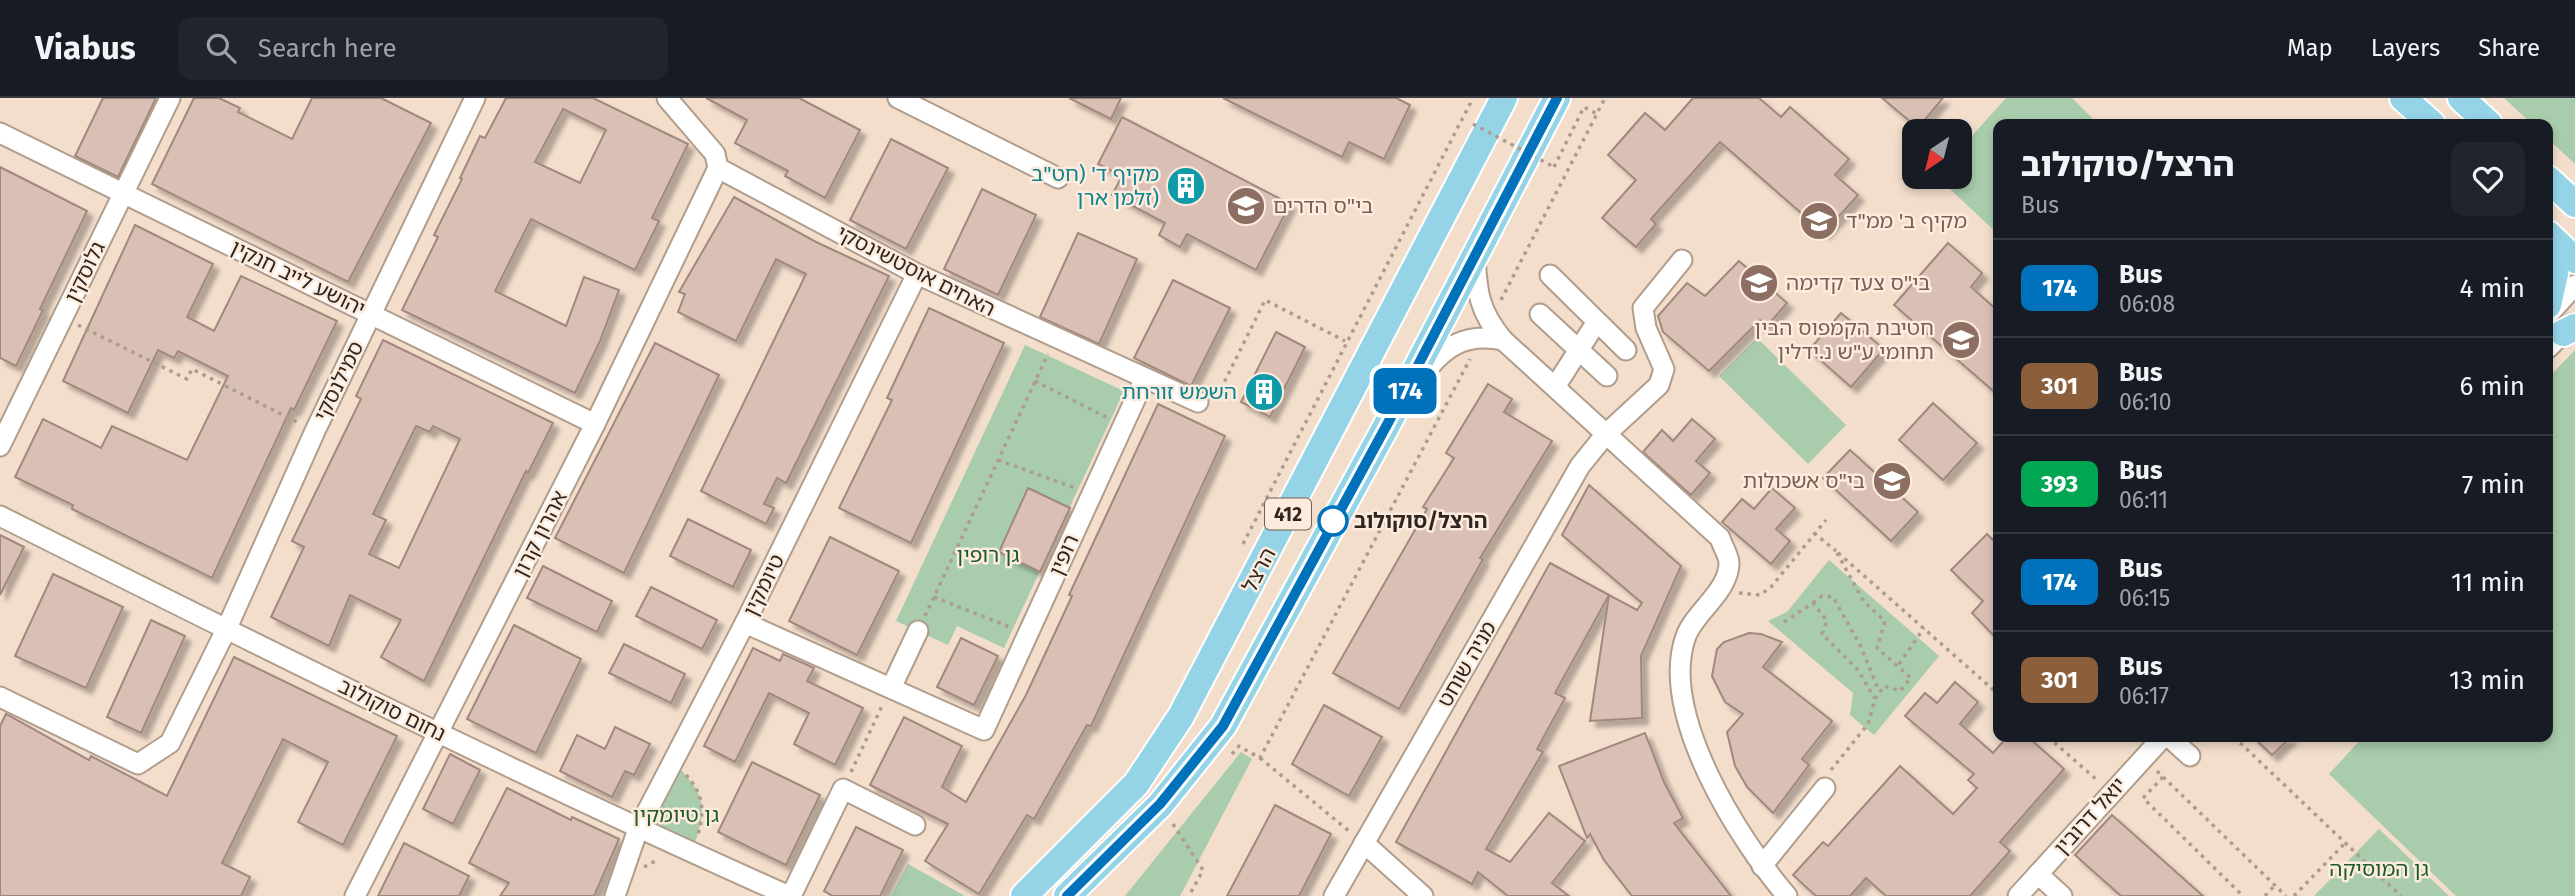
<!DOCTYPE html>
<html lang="en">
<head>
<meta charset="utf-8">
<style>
  body { margin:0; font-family:"Fira Sans","Noto Sans Hebrew",sans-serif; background:#20242c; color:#f1f3f6; height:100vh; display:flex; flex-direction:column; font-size:26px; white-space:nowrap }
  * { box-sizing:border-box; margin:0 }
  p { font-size:23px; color:#9ea1a6 }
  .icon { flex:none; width:38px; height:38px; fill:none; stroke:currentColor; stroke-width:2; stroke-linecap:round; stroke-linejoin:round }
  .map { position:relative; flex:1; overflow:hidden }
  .details { position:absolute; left:1993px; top:21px; width:560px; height:623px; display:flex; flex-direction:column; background:#171b24; border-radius:14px; box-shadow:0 4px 10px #0003 }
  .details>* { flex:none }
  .badge { padding:0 14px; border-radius:10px; font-size:24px; line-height:46px }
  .needle { width:46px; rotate:215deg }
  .buttons { position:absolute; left:1902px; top:21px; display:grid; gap:14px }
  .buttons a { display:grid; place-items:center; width:70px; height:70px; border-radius:14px; background:#171b24; box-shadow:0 4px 10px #0003; font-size:35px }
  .map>.badge { position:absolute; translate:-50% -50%; box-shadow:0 0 0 4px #fff }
  .round { display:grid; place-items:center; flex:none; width:74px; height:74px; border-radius:14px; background:#20242c }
  .overview { display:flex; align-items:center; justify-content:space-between; height:119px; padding:0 28px }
  h1 { font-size:33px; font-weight:800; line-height:52px }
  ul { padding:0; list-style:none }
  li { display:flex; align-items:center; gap:21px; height:98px; padding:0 28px; border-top:2px solid #363941 }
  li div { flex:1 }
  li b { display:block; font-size:26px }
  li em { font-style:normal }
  li .badge { min-width:77px; font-weight:700; text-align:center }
  header { display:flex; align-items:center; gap:42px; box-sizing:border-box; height:98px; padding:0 35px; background:#171b24; border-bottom:2px solid #363941 }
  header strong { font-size:33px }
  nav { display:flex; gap:38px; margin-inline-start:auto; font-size:24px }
  .search { width:490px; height:63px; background:#20242c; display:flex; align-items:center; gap:18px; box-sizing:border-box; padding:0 24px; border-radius:14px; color:#9ea1a6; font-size:26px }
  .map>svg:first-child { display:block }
  .green { fill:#a8ccac }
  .building { fill:#dabfb5; stroke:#a1887e; stroke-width:2; fill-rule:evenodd; filter:url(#shadow) }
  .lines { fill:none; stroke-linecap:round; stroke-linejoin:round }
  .minor-casing { stroke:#b19d8c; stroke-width:23 }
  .major-casing { stroke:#fff; stroke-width:30 }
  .path { stroke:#ac9c8e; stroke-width:3.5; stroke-dasharray:3.5 5; stroke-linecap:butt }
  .minor { stroke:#fff; stroke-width:19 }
  .major { stroke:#94d4e6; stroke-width:26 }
  .path-bridge { stroke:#ac9c8e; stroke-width:3.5; stroke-dasharray:3.5 5; stroke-linecap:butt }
  .line-casing { stroke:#fff; stroke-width:16 }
  .line { stroke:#0072bc; stroke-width:10 }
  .stop-dot { fill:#fff; stroke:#0072bc; stroke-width:3.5 }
  .labels { text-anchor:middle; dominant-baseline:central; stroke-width:5; stroke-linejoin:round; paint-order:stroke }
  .shield { fill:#fdecdd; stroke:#6c6158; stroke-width:2 }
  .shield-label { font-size:19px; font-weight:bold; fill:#2e261f }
  .culture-label { font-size:21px; fill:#0d838f; stroke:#fdecdd; text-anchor:end }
  .education-label { font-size:21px; fill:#785e54; stroke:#fdecdd; text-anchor:start }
  .street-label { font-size:21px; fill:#2e261f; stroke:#fdecdd }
  .stop-label { font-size:21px; font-weight:bold; fill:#2e261f; stroke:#fdecdd; text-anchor:start }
  .park-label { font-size:21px; fill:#1d5a2c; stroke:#fdecdd }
</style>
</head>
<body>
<header>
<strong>Viabus</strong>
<div class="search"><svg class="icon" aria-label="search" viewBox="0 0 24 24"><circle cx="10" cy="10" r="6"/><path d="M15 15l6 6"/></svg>Search here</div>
<nav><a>Map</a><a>Layers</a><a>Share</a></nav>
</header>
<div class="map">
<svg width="2575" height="798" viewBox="0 0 2575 798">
  <defs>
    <filter id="shadow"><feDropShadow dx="6" dy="6" stdDeviation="2" flood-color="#0004"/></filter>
  </defs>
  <rect width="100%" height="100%" fill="#f3decc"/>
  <!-- green -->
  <g class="green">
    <polygon points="2006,0 2072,0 2098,26 1998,26 1998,136 1937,79 1960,79 1960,51"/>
    <polygon points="2504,0 2575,0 2575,66 2548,41 2548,26 2532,26"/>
    <polygon points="1757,240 1846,327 1808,366 1719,278"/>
    <polygon points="1025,247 1124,293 1004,550 957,528 948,547 896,523"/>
    <polygon points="2575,252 2575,798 2456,798 2329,676 2363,639 2548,639 2548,280"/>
    <polygon points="1829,462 1939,558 1874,637 1850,617 1853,595 1768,523 1787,514"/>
    <polygon points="1241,654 1252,661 1180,798 1125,798"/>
    <path d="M673,663C708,700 707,707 692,755L638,731Z"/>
    <polygon points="2379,731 2449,798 2314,798"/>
    <polygon points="908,766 965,798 891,798"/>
  </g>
  <!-- building -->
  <g class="building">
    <polygon points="103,0 156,0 118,79 75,58"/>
    <polygon points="194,0 219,0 240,10 238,14 292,41 312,0 381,0 431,25 348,184 152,86"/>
    <path d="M506,0H593L688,46L652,120L659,123L635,172L531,121L495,193L566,228L584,179L619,192L600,243L575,295L402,212L438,139L434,137L462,81L460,80L480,38L485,40ZM563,11L606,32L580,85L535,64Z"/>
    <polygon points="706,0 799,0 860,32 825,100 785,78 788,73 735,45 747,22"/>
    <polygon points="1069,0 1121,0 1111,21"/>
    <polygon points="1223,0 1396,0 1410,7 1384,61 1349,44 1342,59"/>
    <polygon points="1693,0 1759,0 1781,19 1790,9 1849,61 1835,77 1858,97 1824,135 1720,44 1651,121 1656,126 1636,149 1602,120 1636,82 1608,57 1645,15 1665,32"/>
    <polygon points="1882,0 1943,0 1918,30"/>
    <polygon points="1122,19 1290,106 1256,172 1187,136 1180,149 1159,137 1165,125 1112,97 1122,78 1098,66"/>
    <polygon points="891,41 948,70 906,151 850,122"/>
    <polygon points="0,69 87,113 40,211 43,212 16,268 0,260"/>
    <polygon points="982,91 1036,117 998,197 944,171"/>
    <polygon points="734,99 816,144 889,178 786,385 777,380 764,406 774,410 766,426 701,393 806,176 776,161 736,243 678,214 685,196 679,194"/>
    <polygon points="135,127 213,166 187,219 214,233 241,178 337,223 294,312 291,310 212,480 72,411 73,407 15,379 43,321 101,350 112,328 187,362 228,278 178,253 174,260 158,252 128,315 63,283"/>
    <polygon points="1078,135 1137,161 1099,246 1040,219"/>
    <polygon points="1948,145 1982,175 1971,189 1998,213 1998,297 1894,207"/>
    <polygon points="1739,163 1787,205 1767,228 1760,222 1709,273 1663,234 1658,218 1687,185 1705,198"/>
    <polygon points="1173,182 1230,210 1191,288 1134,260"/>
    <polygon points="929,210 1004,245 911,445 839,410 892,302 887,300"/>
    <polygon points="1841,215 1884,251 1851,289 1809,252"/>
    <polygon points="1276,234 1305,249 1270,319 1241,304"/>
    <path d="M383,242L553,325L528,375L526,373L424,583L381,559L401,522L350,497L329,548L271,519L304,449L292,443L361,301L356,298ZM416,328L430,334L433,328L460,341L399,470L369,456L386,422L373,416Z"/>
    <polygon points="655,245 719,277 624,475 555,440"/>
    <polygon points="1488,286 1512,301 1504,314 1552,343 1480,460 1483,461 1399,611 1333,575 1427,411 1423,409 1454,360 1446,355"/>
    <polygon points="1933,305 1977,345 1943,382 1899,342"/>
    <polygon points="1158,306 1225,338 1091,628 1087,627 1034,721 1027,717 979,796 925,763 948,726 870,687 904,619 962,648 942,689 966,704 1026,597 1072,498 1069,497"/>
    <polygon points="1692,321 1715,341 1696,363 1710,375 1691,397 1643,354 1662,332 1673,343"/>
    <polygon points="1850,352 1918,414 1891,443 1823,380"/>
    <polygon points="1589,387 1681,468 1641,558 1642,620 1590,623 1609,497 1637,512 1642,505 1562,437"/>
    <polygon points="1028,390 1070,410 1040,474 999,454"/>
    <polygon points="1772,390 1795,410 1776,431 1790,443 1771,466 1722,424 1742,401 1754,411"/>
    <polygon points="688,421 751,452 733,489 670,458"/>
    <polygon points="1987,436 1998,447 1998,542 1972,515 1983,503 1951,472"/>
    <polygon points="0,437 24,449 0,497"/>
    <polygon points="830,439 899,473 857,557 789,523"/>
    <polygon points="1550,465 1609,497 1555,595 1565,600 1537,651 1543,654 1486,751 1510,764 1549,715 1585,743 1552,785 1569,798 1508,798 1478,774 1472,786 1396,744"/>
    <polygon points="543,468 612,503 597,534 527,500"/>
    <polygon points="53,476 123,509 86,590 15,558"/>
    <polygon points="651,489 717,522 702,551 636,518"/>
    <polygon points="151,522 185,538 141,635 107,619"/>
    <polygon points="514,527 581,561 536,655 467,621"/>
    <polygon points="1749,535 1761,536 1782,544 1763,569 1832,623 1802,661 1809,667 1773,715 1747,689 1735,668 1727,634 1743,616 1725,604 1712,578 1717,551 1724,544"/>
    <polygon points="961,540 998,558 974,607 937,589"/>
    <polygon points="624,546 685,576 671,605 609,575"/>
    <polygon points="753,550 780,563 783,556 814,570 807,583 863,610 835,667 794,646 809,615 769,595 735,664 704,648"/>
    <polygon points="234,559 397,638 343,747 298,724 328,664 283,641 222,765 250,779 241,798 0,798 0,628 6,616 89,662 91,658 167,698"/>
    <polygon points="1955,584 1978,604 1960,626 1993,655 2007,639 2028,639 2064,671 2000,744 2010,753 1970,798 1886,798 1866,780 1850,798 1816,798 1793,777 1823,744 1828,748 1900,668 1953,716 1977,690 1968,682 1974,676 1905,618 1925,595 1937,605"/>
    <polygon points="1324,607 1382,639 1349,698 1292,666"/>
    <polygon points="615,629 650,646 634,677 625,673 612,699 560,673 577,637 605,651"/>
    <polygon points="1645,635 1664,684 1683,720 1674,725 1731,798 1632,798 1604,762 1590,736 1587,740 1559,668"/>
    <polygon points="2253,639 2291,639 2272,657"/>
    <polygon points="450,656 480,672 453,726 423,711"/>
    <polygon points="752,664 820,697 786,767 718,734"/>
    <polygon points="507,690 571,722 572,719 619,741 594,798 500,798 509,785 469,765"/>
    <polygon points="1275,707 1331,736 1299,798 1227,798"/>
    <polygon points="2112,717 2203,798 2121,798 2075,757"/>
    <polygon points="856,729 903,752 880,798 833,798 824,793"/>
    <polygon points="404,745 469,778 459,798 378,798"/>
  </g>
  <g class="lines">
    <!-- minor casing -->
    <g class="minor-casing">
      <g id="minor">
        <polyline points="667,0 715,56 718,70 917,176 1198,304"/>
        <polyline points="898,0 1058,80"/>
        <polyline points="0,35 595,326"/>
        <path d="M1475,158C1477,195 1479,213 1503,242L1720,440C1722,447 1729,458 1729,465C1729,493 1695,514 1686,538C1658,615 1739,742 1787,798"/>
        <polyline points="1550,177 1626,252"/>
        <polyline points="1540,216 1607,278"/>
        <polyline points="2548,217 2575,187"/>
        <polyline points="2548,250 2572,226"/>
        <path d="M1419,282C1442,250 1463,234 1503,242"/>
        <polyline points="1555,289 1596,225"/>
        <polyline points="0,348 170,0"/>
        <path d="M0,418C261,549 522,679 789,798"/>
        <polyline points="745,525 984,632 1144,282"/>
        <polyline points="891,590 918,533"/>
        <polyline points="0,599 138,666 170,645 226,532 315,333 475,0"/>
        <polyline points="2169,639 2190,658"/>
        <polyline points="1364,745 1423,798"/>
        <polyline points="1762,768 1825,690"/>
        <polyline points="2038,776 2062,798"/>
        <polyline points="355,798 595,326 718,70"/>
        <polyline points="615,798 638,731 745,525 917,176"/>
        <polyline points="791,798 843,691 915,727"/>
        <polyline points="1334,798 1580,368 1605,337 1659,287 1664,271 1646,230 1643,210 1682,162"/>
        <polyline points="2018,798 2163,639"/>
      </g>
    </g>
    <!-- major casing -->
    <g class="major-casing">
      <g id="major">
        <polyline points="2403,0 2432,26"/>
        <polyline points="2461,0 2489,26"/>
        <polyline points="2548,81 2575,106"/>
        <polyline points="2548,136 2575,162"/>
        <polyline points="2548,152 2555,176 2548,207"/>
        <polyline points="2563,235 2575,229"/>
        <polyline points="1024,798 1136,686 1181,618 1504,0"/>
        <polyline points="1067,798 1160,707 1223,628 1389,323 1557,0"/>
      </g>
    </g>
    <!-- path -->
    <g class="path">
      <polyline points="1554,69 1584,9 1597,16"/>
      <polyline points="1501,202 1605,0"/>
      <polyline points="78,227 187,281 192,271 297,324"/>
      <polyline points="1035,283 1108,320"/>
      <polyline points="1217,299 1265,202 1345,243"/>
      <polyline points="998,362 1075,390"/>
      <polyline points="1814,435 1836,453"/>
      <polyline points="1243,446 1473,0"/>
      <polyline points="1739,495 1760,497 1771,489 1826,422"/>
      <polyline points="934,499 1010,529"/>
      <polyline points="1813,505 1822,498 1833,499 1860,547 1879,593"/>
      <polyline points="925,518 1048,256"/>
      <polyline points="1784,524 1813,505 1827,523 1822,536 1859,573 1874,600"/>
      <polyline points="1899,566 1924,530"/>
      <polyline points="2048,639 2097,682"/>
      <polyline points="2234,639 2401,798"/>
      <polyline points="1232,656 1239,648 1260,660 1470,261"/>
      <polyline points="1260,660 1349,733"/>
      <polyline points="1831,672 1868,626 1875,601 1884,588 1900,593 1911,580 1877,550 1885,523 1864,504 1836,453 1998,596"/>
      <polyline points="2157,673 2286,798"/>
      <polyline points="851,674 882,608"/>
      <path d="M686,677C703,695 705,713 698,736"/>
      <polyline points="2163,679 2143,700 2243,798"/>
      <polyline points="1173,726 1203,772 1189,798"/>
      <polyline points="644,769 659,761"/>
      <polyline points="2265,798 2275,787"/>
      <polyline points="2294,798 2345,745"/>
    </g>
    <!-- minor -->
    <use href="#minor" class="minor"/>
    <!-- major -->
    <use href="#major" class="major"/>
    <!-- path-bridge -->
    <polyline class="path-bridge" points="1473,26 1554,69"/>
  </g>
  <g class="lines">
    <!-- line casing -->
    <g class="line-casing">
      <polyline id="line" points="1067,798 1160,706 1223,628 1389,323 1557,0"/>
    </g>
    <!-- line -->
    <use href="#line" class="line"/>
  </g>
  <!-- icons -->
  <defs>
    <g id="building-disc" transform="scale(2.0125)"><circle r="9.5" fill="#0f9aa8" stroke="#fdecdd"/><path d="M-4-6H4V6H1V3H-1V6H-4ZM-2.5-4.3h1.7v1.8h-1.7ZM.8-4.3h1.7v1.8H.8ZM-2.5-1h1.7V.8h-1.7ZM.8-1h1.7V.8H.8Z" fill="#fff"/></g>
    <g id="school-disc" transform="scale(2.0125)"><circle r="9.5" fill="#8d6e63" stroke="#fdecdd"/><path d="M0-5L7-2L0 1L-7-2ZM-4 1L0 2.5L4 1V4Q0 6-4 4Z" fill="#fff"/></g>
  </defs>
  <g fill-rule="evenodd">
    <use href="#building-disc" x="1186" y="88"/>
    <use href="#school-disc" x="1246" y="108"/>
    <use href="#school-disc" x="1819" y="123"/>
    <use href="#school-disc" x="1759" y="185"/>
    <use href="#school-disc" x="1961" y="242"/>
    <use href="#building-disc" x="1264" y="294"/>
    <use href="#school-disc" x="1892" y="383"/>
  </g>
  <!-- markers -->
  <circle class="stop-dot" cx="1333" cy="423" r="14"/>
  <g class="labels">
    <!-- shield labels -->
    <rect class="shield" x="1265" y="400.5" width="46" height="31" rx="5"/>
    <g class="shield-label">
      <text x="1288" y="416">412</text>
    </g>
    <!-- culture labels -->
    <g class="culture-label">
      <text x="1159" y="76">מקיף ד' (חט"ב<tspan x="1159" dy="24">זלמן ארן)</tspan></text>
      <text x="1237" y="294">השמש זורחת</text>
    </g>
    <!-- education labels -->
    <g class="education-label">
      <text x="1273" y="108">בי"ס הדרים</text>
      <text x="1846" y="123">מקיף ב' ממ"ד</text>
      <text x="1786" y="185">בי"ס צעד קדימה</text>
      <text x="1934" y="230" text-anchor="end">חטיבת הקמפוס הבין<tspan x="1934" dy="24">תחומי ע"ש נ.ידלין</tspan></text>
      <text x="1865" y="383" text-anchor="end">בי"ס אשכולות</text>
    </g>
    <!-- street labels -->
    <g class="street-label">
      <text transform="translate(916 173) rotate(27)">האחים אוסטשינסקי</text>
      <text transform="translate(85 174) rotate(-64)">גלוסקין</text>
      <text transform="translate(298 180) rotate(26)">יהושע לייב חנקין</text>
      <text transform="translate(339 283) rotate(-64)">סמילנסקי</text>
      <text transform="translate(540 436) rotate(-63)">אהרון קרון</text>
      <text transform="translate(1064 457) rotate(-66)">רופין</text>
      <text transform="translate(1259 472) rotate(-62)">הרצל</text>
      <text transform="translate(764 487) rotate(-64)">טיומקין</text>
      <text transform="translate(1467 566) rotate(-60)">מניה שוחט</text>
      <text transform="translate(392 612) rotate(26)">נחום סוקולוב</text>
      <text transform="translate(2090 718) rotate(-48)">יואל דרובין</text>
    </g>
    <!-- stop labels -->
    <g class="stop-label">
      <text x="1354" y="423">הרצל/סוקולוב</text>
    </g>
    <!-- park labels -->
    <g class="park-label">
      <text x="988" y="457">גן רופין</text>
      <text x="676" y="717">גן טיומקין</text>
      <text x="2379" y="771">גן המוסיקה</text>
    </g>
  </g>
</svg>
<div class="buttons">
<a><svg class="needle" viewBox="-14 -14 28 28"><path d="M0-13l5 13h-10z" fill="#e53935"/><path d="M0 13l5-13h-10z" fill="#9ea1a6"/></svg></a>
</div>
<b class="badge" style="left:1405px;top:293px;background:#0072bc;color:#fff">174</b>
<section class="details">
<div class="overview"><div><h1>הרצל/סוקולוב</h1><p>Bus</p></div><a class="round"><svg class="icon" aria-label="heart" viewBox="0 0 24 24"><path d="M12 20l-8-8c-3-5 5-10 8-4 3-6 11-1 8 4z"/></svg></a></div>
<ul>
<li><span class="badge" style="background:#0072bc;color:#fff">174</span><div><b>Bus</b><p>06:08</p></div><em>4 min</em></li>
<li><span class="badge" style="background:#8b5e3c;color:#fff">301</span><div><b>Bus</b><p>06:10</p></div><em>6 min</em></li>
<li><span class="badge" style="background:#00a651;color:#fff">393</span><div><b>Bus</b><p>06:11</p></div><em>7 min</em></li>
<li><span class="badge" style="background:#0072bc;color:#fff">174</span><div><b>Bus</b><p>06:15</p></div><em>11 min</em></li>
<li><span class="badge" style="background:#8b5e3c;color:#fff">301</span><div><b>Bus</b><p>06:17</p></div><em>13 min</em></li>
</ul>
</section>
</div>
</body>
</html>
